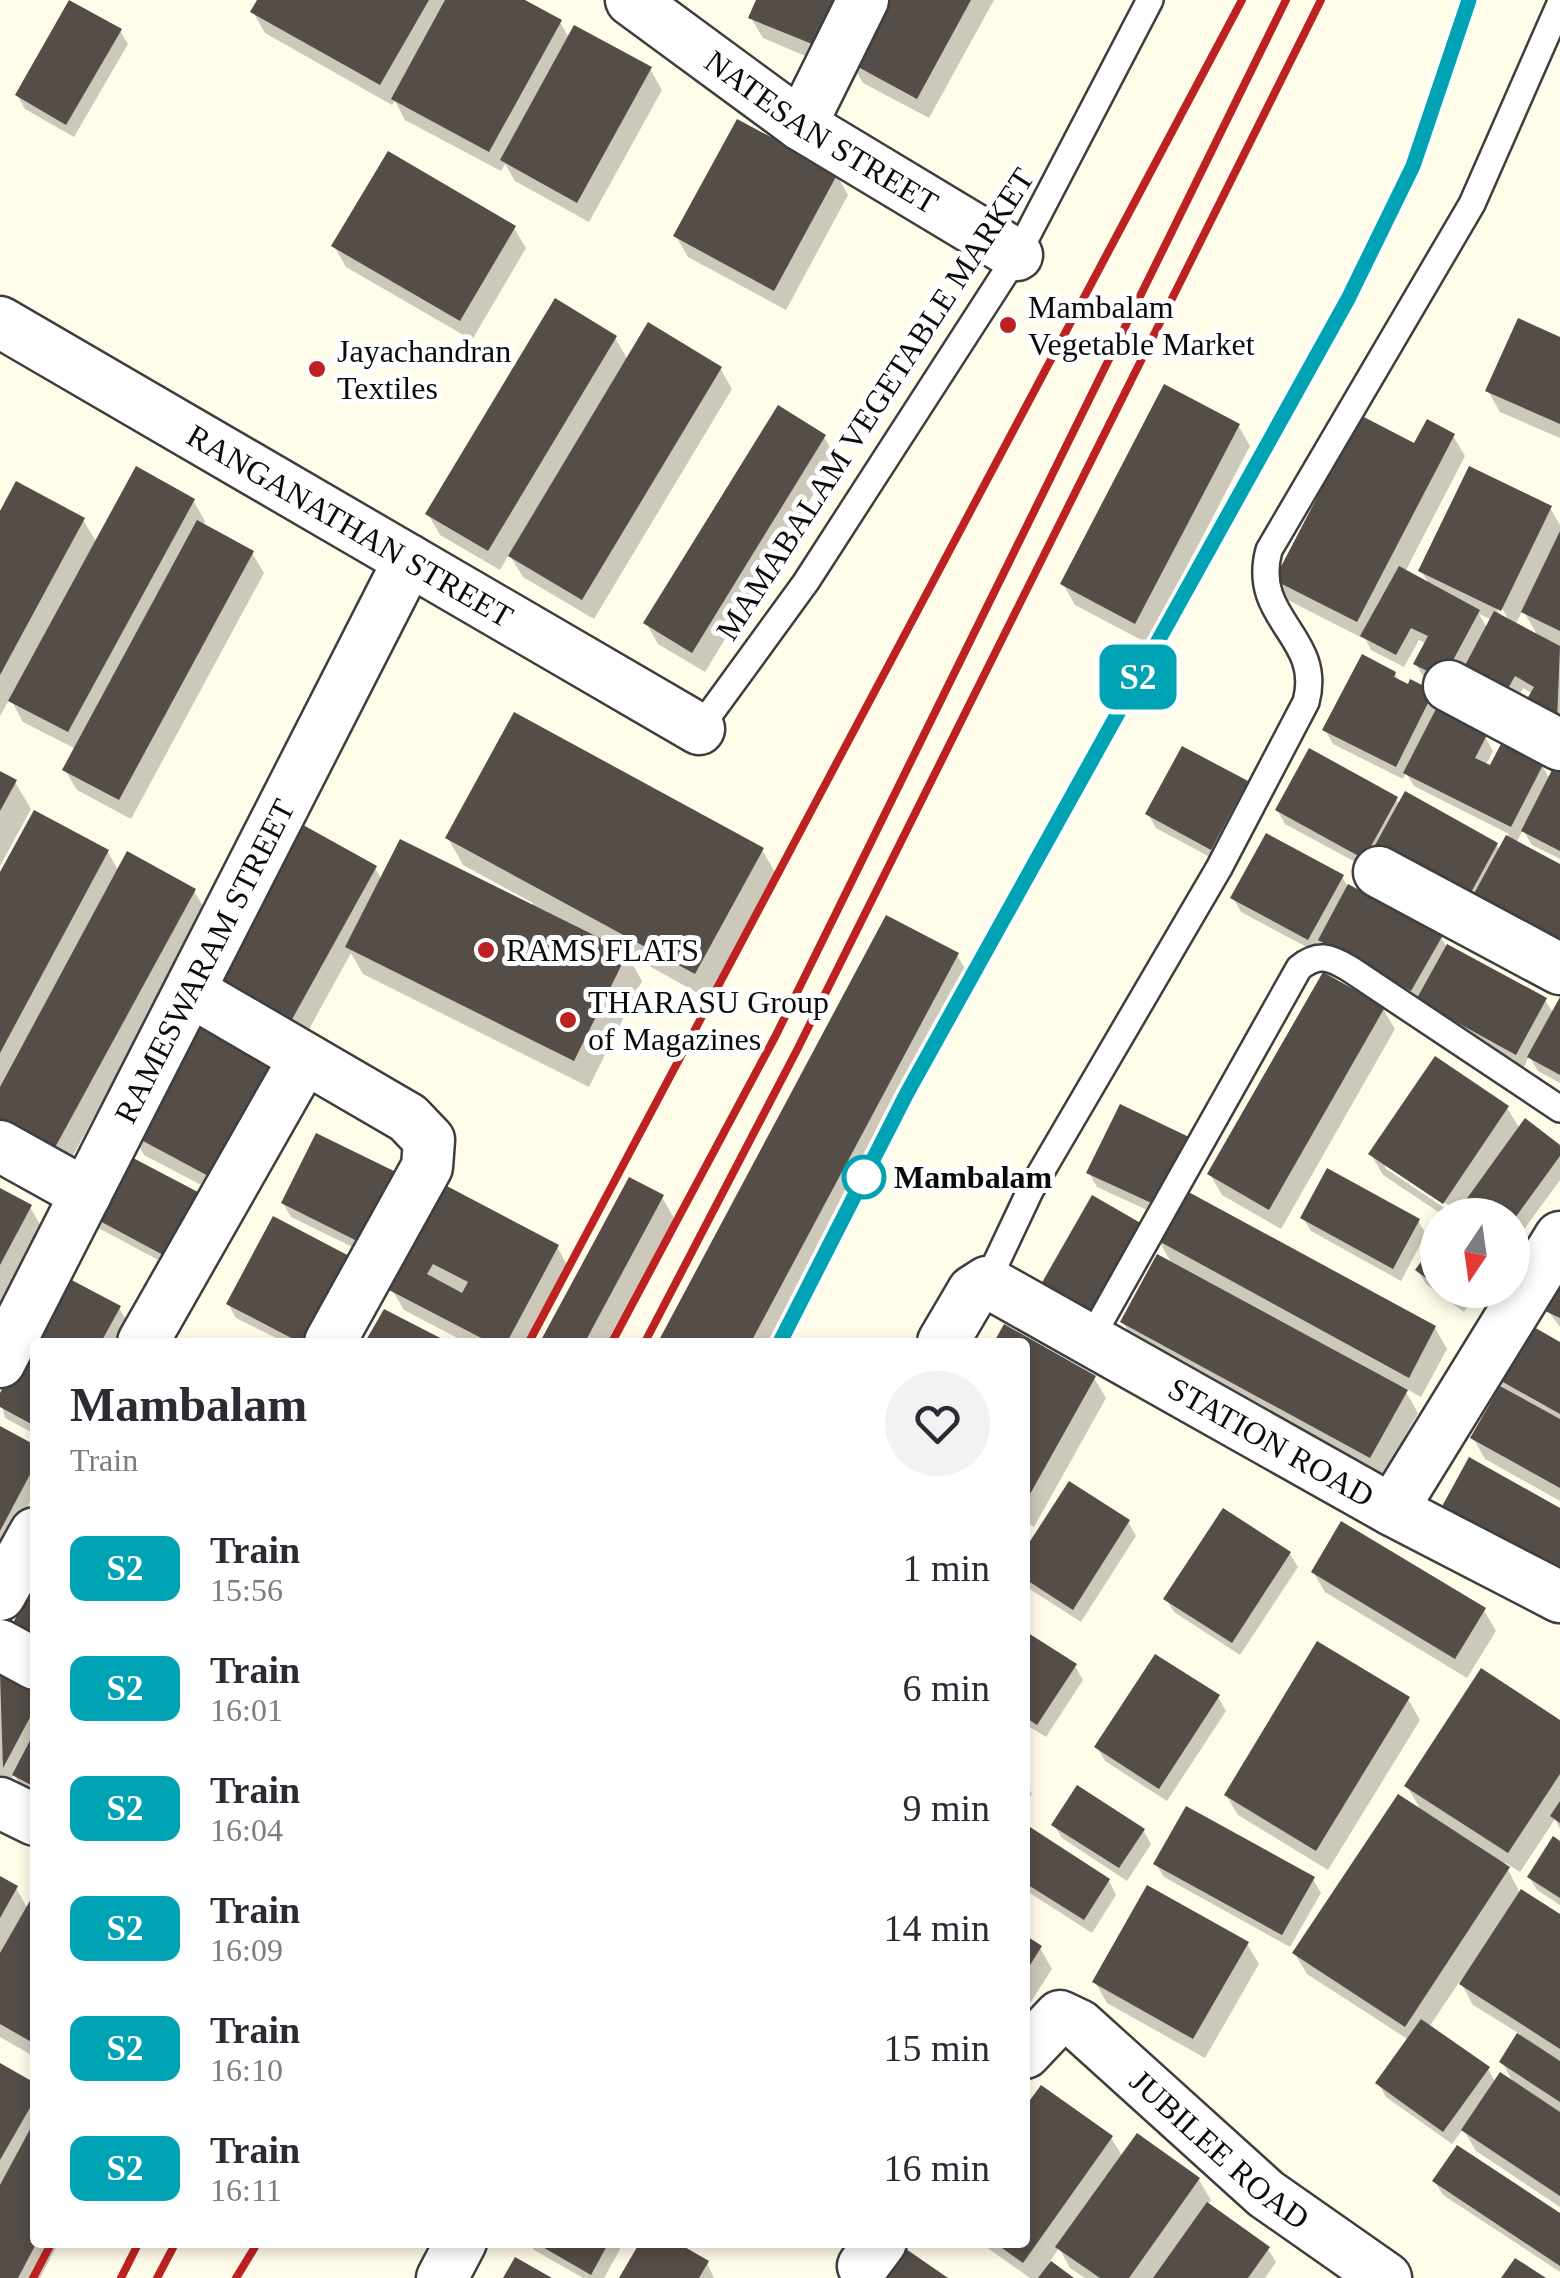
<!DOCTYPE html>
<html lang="en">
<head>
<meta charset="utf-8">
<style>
  body { margin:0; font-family:Georgia,serif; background:#f2f2f3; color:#2b2b33; height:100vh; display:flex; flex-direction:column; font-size:38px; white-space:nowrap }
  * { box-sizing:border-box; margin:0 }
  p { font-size:32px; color:#7c7c81 }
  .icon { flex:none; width:55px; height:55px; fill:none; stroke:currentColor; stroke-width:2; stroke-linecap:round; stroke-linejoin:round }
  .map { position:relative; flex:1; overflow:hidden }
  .panel { position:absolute; left:30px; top:1338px; width:1000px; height:910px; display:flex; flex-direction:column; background:#fff; border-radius:10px; box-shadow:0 5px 15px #0003 }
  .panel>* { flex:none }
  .badge { padding:0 20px; border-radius:15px; font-size:35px; line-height:65px }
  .needle { width:65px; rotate:193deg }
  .tools { position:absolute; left:1420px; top:1198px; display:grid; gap:20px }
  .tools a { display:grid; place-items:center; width:110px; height:110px; border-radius:50%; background:#fff; box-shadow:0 5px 15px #0003; font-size:50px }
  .map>.badge { position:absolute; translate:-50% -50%; box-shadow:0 0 0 5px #fff }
  .round { display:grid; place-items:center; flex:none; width:105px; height:105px; border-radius:52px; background:#f2f2f3 }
  .overview { display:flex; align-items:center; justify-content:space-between; height:170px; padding:0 40px }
  h1 { font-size:48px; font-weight:700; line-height:75px }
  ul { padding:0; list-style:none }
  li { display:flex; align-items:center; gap:30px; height:120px; padding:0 40px }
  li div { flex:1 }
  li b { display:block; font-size:38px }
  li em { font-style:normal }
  li .badge { min-width:110px; font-weight:700; text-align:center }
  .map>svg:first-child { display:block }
  .shadow { fill:#0003; fill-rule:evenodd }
  .building { fill:#544d48; fill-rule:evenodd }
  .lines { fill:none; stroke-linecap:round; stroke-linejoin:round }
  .service-casing { stroke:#3e3e3e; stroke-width:30 }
  .minor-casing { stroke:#3e3e3e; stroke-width:55 }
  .service { stroke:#fff; stroke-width:25 }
  .minor { stroke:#fff; stroke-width:50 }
  .rail { stroke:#bd2222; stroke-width:8 }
  .line-casing { stroke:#fff; stroke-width:22 }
  .line { stroke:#00a3b4; stroke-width:15 }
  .poi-dot { fill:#bd2222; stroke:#fff; stroke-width:4 }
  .stop-dot { fill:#fff; stroke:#00a3b4; stroke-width:5 }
  .labels { text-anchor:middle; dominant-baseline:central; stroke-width:10; stroke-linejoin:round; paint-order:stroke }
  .street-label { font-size:32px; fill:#0b0b0b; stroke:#fff }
  .poi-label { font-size:32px; fill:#0b0b0b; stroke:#fff; text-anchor:start }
  .stop-label { font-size:32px; font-weight:bold; fill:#0b0b0b; stroke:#fff; text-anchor:start }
</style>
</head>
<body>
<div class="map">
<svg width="1560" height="2278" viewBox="0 0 1560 2278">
  <rect width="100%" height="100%" fill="#fffcea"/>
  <!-- shadow -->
  <g class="shadow">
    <polygon points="259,0 520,0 560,22 569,38 650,69 662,90 589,222 515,181 505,164 501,171 405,120 395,101 392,105 265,33 253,12"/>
    <polygon points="758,0 867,0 838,70 763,38 751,18"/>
    <polygon points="885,0 994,0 929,118 863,83 851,62"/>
    <polygon points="120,31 128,44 74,137 25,109 17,95"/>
    <polygon points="836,174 848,195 786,310 688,257 676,236"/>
    <polygon points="514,228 526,248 472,340 346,267 334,246"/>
    <polygon points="615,338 628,360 720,368 732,389 594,619 523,577 509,554 500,570 440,535 428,514"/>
    <polygon points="1560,340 1560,438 1500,412 1488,391"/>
    <polygon points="1238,425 1250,446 1147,643 1075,605 1063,584"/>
    <path d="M1453,436L1465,456L1405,572L1430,586L1421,570L1550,508L1560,525V731L1533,694L1523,688L1513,706L1451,691L1424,678L1416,664L1427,644L1419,640L1404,667L1371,650L1366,640L1288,600L1276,580L1416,446ZM1497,599L1508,619H1503L1492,601ZM1523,610L1539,638L1515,625ZM1479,614L1492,620L1487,628Z"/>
    <polygon points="824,437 836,457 705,672 658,644 646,623"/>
    <polygon points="193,500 205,521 203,526 252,553 264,573 131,819 77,790 65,770 76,749 23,722 10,698 0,716 0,516 83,520 97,543"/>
    <polygon points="1395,673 1400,683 1441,706 1437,712 1485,737 1493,751 1485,766 1542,765 1550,780 1560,774 1560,859 1532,845 1523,830 1516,843 1560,867 1560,956 1372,871 1285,824 1277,810 1396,799 1400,805 1497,845 1500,851 1509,834 1414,786 1406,773 1403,779 1333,744 1325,730"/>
    <polygon points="0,774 15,782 31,809 0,866"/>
    <polygon points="1246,783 1254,797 1219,862 1156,828 1148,814"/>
    <polygon points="448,838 762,850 778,877 710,1000 626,953 642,981 589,1087 363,974 351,953 302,1042 224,998 375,868 382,880 531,907 533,903 463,865"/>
    <polygon points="108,852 119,872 194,891 206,911 64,1172 0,1137 0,878"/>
    <polygon points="1342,877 1348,887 1441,937 1446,946 1545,1000 1554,1014 1560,1003 1560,1083 1538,1071 1529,1056 1524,1067 1329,954 1322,942 1316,952 1241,912 1233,898"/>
    <polygon points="887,918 957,955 973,982 780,1342 661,1342"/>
    <polygon points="1383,1009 1395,1029 1281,1229 1222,1195 1210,1174"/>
    <polygon points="196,1014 226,1198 144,1155 132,1134"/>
    <path d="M1507,1108L1520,1129L1560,1148V1180L1512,1246V1215H1443L1383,1175L1371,1154ZM1385,1162L1454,1209L1452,1213L1385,1168Z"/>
    <polygon points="1089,1173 1173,1204 1435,1328 1447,1349 1421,1397 1403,1387 1418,1413 1382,1477 1135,1343 1123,1322 1173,1266 1158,1239 1169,1220 1097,1187"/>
    <polygon points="397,1175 371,1256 291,1217 283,1203"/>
    <polygon points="630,1180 662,1197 674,1218 607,1342 543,1342"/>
    <polygon points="446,1188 557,1247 569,1268 529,1342 465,1342 404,1310 392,1290"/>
    <polygon points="0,1191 30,1207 42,1228 0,1307"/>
    <polygon points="212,1202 188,1276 93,1225 85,1212"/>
    <polygon points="1303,1218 1418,1221 1426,1234 1401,1281 1311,1231"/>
    <polygon points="1438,1243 1438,1290 1480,1290 1464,1312 1426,1284 1418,1270"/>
    <polygon points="63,1279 119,1308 127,1321 115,1342 35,1342 35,1434 5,1418 0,1398"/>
    <polygon points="1560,1287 1560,1327 1548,1311"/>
    <polygon points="228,1304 322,1342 284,1342 236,1318"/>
    <polygon points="1005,1328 1094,1378 1106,1398 1034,1527 1025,1521 1025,1342 997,1342"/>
    <polygon points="1560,1344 1560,1501 1485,1459 1473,1438 1502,1386 1497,1377"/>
    <polygon points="0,1429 35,1447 35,1492 0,1558"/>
    <polygon points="1128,1522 1136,1536 1081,1622 1025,1586 1025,1553"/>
    <polygon points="1290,1554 1298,1567 1240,1655 1174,1612 1166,1599"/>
    <polygon points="1313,1572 1484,1610 1496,1631 1467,1678 1325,1592"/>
    <polygon points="1025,1634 1075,1666 1083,1680 1046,1737 1025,1724"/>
    <polygon points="0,1677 35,1695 35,1795 22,1789 14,1774 11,1780 0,1775"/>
    <polygon points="1218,1697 1226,1711 1167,1801 1105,1761 1097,1747"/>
    <polygon points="1408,1699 1420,1720 1328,1870 1238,1815 1226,1795"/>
    <path d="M1560,1723V1829L1555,1819L1520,1872L1504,1862L1519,1891L1560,1917V2207L1476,2151L1463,2129L1452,2144L1386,2097L1378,2083L1409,2040L1307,1974L1295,1954L1423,1814L1407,1786ZM1460,1981L1473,2005L1520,2034L1502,2062L1514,2084L1496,2083L1488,2069L1429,2027Z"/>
    <polygon points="1025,1782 1032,1794 1025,1805"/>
    <polygon points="1054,1825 1143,1830 1151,1844 1127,1881 1062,1838"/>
    <polygon points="1025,1840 1109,1881 1116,1895 1092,1933 1025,1890"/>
    <polygon points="1560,1844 1560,1905 1537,1890 1529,1877"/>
    <polygon points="1156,1864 1313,1879 1321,1893 1290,1947 1164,1877"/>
    <polygon points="0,1879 16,1888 28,1909 35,1897 35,2057 0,2037"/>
    <polygon points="1025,1938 1040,1948 1052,1969 1025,2011"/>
    <polygon points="1247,1944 1259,1964 1205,2058 1107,2003 1095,1982"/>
    <polygon points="0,2066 35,2086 35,2242 59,2242 40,2278 0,2278"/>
    <polygon points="1025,2111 1111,2138 1123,2157 1199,2180 1211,2200 1207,2205 1268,2249 1276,2262 1265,2278 1085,2278 1070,2268 1059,2248 1049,2263 1070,2278 1030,2278 979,2242 1025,2242"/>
    <polygon points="1435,2182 1560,2216 1560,2272 1443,2195"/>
    <polygon points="529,2242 624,2242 604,2278 583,2278 534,2250"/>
    <polygon points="707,2263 714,2278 622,2278"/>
  </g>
  <!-- building -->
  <g class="building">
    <polygon points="69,0 122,29 66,125 15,95"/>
    <polygon points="257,0 429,0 380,85 250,12"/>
    <polygon points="445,0 525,0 562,20 489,152 391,99"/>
    <polygon points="756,0 848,0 827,50 748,18"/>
    <polygon points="882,0 971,0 917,99 849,62"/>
    <polygon points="574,25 652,67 577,203 500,160"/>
    <polygon points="737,119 838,173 774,291 673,236"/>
    <polygon points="388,151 516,226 460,321 331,246"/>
    <polygon points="555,298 617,336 488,551 425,514"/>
    <polygon points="1518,318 1560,337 1560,424 1485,391"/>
    <polygon points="648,322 722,367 582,600 508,556"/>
    <polygon points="1164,384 1240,424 1135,624 1060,584"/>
    <polygon points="778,405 826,435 692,653 643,623"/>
    <polygon points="1360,415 1414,443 1427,419 1455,434 1357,622 1274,580"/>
    <polygon points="136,466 195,499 68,732 8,701"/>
    <polygon points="1469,466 1552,506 1501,611 1418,571"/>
    <polygon points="16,481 85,518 0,675 0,511"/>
    <polygon points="197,520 254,551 119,800 62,770"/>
    <polygon points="1560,531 1560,631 1521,612"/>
    <polygon points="1399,566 1480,610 1443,679 1413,664 1428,636 1411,628 1396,655 1360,636"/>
    <polygon points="1494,611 1560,646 1557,721 1524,704 1534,687 1515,676 1505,694 1462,671"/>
    <polygon points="1362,654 1396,672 1394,677 1408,684 1410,679 1434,691 1396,767 1322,730"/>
    <polygon points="1436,709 1487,735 1475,758 1490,765 1502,742 1544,763 1511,827 1403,773"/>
    <polygon points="514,712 764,848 695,974 445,838"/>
    <polygon points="1182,746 1248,781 1211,850 1145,814"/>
    <polygon points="1309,748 1398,797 1364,859 1275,810"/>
    <polygon points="1553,768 1560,771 1560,851 1521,831"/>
    <polygon points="0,771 17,780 0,811"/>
    <polygon points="1405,791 1498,843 1468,898 1374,847"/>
    <polygon points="34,810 109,850 0,1053 0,872"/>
    <polygon points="296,821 377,866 290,1023 209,978"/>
    <polygon points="1266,833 1344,875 1308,940 1230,898"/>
    <polygon points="1506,835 1560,864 1560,948 1471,899"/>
    <polygon points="400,839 628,952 574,1061 345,947"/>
    <polygon points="127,851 196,889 52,1153 0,1125 0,1087"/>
    <polygon points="1348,884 1443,935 1411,991 1318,940"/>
    <polygon points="886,915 959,953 751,1342 658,1342"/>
    <polygon points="1447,944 1547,998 1516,1055 1416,1000"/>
    <polygon points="1323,972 1385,1007 1269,1210 1207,1174"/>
    <polygon points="1560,997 1560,1075 1527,1057"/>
    <polygon points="195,1011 280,1055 214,1179 130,1134"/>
    <polygon points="1435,1056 1509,1106 1443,1204 1368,1154"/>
    <polygon points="1120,1104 1191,1138 1158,1206 1086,1173"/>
    <polygon points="1525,1118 1560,1145 1560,1156 1512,1222 1512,1215 1455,1215"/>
    <polygon points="316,1133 398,1173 363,1244 281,1203"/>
    <polygon points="116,1149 213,1200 180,1264 83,1212"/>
    <polygon points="1327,1168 1420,1219 1393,1269 1300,1218"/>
    <polygon points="629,1177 664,1195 585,1342 540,1342"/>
    <path d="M445,1185L559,1245L507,1342H489L389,1290ZM433,1264L468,1282L462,1293L427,1274Z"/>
    <polygon points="0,1188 32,1205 0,1265"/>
    <polygon points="1183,1189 1436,1326 1409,1378 1155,1239"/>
    <polygon points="1092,1195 1144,1225 1093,1316 1040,1286"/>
    <polygon points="273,1216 353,1258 308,1342 299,1342 226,1304"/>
    <polygon points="1438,1238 1438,1287 1415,1270"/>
    <polygon points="1157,1254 1408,1390 1370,1458 1120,1322"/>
    <polygon points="62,1275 121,1306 101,1342 35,1342 35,1426 0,1407 0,1393"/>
    <polygon points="1560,1281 1560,1318 1545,1311"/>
    <polygon points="1442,1290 1463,1290 1456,1300"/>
    <polygon points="384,1309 448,1342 365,1342"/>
    <polygon points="1525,1322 1560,1342 1560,1414 1494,1377"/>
    <polygon points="1004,1324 1096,1376 1025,1503 1025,1342 994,1342"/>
    <polygon points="1500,1386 1560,1419 1560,1488 1470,1438"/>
    <polygon points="0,1426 35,1445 35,1465 0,1531"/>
    <polygon points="1469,1457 1560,1508 1560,1577 1440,1510"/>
    <polygon points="1069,1481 1130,1520 1073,1610 1025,1579 1025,1549"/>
    <polygon points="1223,1508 1291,1552 1232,1643 1163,1599"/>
    <polygon points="1341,1521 1486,1608 1455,1659 1311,1572"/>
    <polygon points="35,1582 35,1646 8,1632"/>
    <polygon points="1025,1631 1077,1664 1037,1725 1025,1717"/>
    <polygon points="1317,1641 1410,1697 1316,1851 1224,1795"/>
    <polygon points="1155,1654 1220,1695 1159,1789 1094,1747"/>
    <polygon points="1481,1668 1560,1720 1560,1774 1508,1853 1404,1786"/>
    <polygon points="0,1674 35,1693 35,1708 3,1768"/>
    <polygon points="35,1731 35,1787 12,1775"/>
    <polygon points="1077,1785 1145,1829 1119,1868 1051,1825"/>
    <polygon points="1398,1794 1510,1867 1405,2027 1292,1953"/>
    <polygon points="1560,1801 1560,1823 1550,1816"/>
    <polygon points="1186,1806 1315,1877 1282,1935 1153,1864"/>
    <polygon points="1030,1827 1110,1879 1084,1920 1025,1883 1025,1835"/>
    <polygon points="1553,1836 1560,1841 1560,1898 1527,1877"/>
    <polygon points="0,1876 18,1886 0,1918"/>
    <polygon points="1147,1885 1249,1942 1193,2039 1092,1982"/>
    <polygon points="1521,1889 1560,1914 1560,2049 1459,1984"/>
    <polygon points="35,1892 35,2044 0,2024 0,1953"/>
    <polygon points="1025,1935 1042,1946 1025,1973"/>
    <polygon points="1421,2019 1490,2067 1443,2132 1375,2083"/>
    <polygon points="1517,2033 1560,2061 1560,2102 1499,2062"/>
    <polygon points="0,2063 35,2083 35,2099 0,2160"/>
    <polygon points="1500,2072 1560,2112 1560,2196 1461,2130"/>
    <polygon points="1041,2085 1113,2136 1023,2263 994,2242 1025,2242 1025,2107"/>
    <polygon points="35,2120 37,2242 18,2278 0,2278 0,2185"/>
    <polygon points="1137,2133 1200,2178 1129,2278 1100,2278 1055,2247"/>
    <polygon points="1457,2145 1560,2213 1560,2266 1432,2181"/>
    <polygon points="1207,2202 1270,2247 1248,2278 1153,2278"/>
    <polygon points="534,2242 609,2242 591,2275"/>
    <polygon points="640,2242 676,2242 709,2261 699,2278 619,2278"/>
    <polygon points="906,2249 948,2278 886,2278"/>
    <polygon points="515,2257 552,2278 503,2278"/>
    <polygon points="1515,2258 1546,2278 1501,2278"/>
    <polygon points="1051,2261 1074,2278 1038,2278"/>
  </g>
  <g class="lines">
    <!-- service casing -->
    <g class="service-casing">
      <g id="service">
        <polyline points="699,729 806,582 1017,255 1150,0"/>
        <path d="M987,1282L1030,1191L1219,868L1306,702C1324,636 1250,620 1269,550L1472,204L1560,4"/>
        <path d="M1090,1340L1299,968C1318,952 1330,957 1350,969L1560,1109"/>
      </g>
    </g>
    <!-- minor casing -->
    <g class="minor-casing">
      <g id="minor">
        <path id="s1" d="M631,0L801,125L1017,255"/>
        <polyline points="801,125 863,0"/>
        <path id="s2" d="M0,322L699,729"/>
        <polyline points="1449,686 1560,745"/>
        <polyline points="1379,872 1560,969"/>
        <polyline points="190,991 408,1118 429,1140 427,1167 330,1342"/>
        <polyline points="0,1146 86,1194"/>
        <polyline points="143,1342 304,1059"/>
        <path id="s3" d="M943,1342L973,1291L987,1282L1392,1510L1560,1597"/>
        <path id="s4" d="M0,1362L409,560"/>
        <polyline points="1392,1510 1560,1237"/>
        <polyline points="0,1595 35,1533"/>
        <polyline points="0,1645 35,1664"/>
        <polyline points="0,1803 35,1820"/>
        <path id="s5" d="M1025,2053L1060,2016L1079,2025L1266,2194L1386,2278"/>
        <polyline points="863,2266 881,2242"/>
        <polyline points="442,2278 461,2242"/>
      </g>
    </g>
    <!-- service -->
    <use href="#service" class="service"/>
    <!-- minor -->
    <use href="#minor" class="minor"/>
    <!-- rail -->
    <g class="rail">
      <polyline points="529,1342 1242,0"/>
      <polyline points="612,1342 775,1037 1286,0"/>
      <polyline points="645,1342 797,1050 1321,0"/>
      <polyline points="780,1342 907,1093 1348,299 1413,166 1469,0"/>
      <polyline points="33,2278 52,2242"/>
      <polyline points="121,2278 139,2242"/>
      <polyline points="157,2278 176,2242"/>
      <polyline points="236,2278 258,2242"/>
    </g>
  </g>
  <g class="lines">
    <!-- line casing -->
    <g class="line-casing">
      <polyline id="line" points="780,1342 907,1093 1348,299 1413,166 1469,0"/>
    </g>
    <!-- line -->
    <use href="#line" class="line"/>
  </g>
  <!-- markers -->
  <g class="poi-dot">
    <circle cx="1008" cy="325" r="10"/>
    <circle cx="317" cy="369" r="10"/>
    <circle cx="486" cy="950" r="10"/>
    <circle cx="568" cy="1020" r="10"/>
  </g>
  <circle class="stop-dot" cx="864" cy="1177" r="20"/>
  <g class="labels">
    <!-- street labels -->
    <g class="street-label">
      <text stroke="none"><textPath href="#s1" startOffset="232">NATESAN STREET</textPath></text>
      <text transform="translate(875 404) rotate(-57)">MAMABALAM VEGETABLE MARKET</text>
      <text stroke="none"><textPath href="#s2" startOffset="405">RANGANATHAN STREET</textPath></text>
      <text stroke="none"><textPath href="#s4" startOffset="450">RAMESWARAM STREET</textPath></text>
      <text stroke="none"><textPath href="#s3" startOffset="402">STATION ROAD</textPath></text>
      <text stroke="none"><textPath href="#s5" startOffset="260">JUBILEE ROAD</textPath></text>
    </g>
    <!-- poi labels -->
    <g class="poi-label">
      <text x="1028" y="307">Mambalam<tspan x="1028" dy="37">Vegetable Market</tspan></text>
      <text x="337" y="351">Jayachandran<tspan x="337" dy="37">Textiles</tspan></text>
      <text x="506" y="950">RAMS FLATS</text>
      <text x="588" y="1002">THARASU Group<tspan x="588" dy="37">of Magazines</tspan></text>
    </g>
    <!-- stop labels -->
    <g class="stop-label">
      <text x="894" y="1177">Mambalam</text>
    </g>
  </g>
</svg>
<div class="tools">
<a><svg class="needle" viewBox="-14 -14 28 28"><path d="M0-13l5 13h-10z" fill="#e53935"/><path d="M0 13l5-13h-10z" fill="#7c7c81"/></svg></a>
</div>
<b class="badge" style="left:1138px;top:677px;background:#00a3b4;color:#fff">S2</b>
<section class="panel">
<div class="overview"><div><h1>Mambalam</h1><p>Train</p></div><a class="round"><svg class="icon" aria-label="heart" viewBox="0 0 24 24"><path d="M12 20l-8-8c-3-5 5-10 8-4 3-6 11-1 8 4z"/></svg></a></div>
<ul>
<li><span class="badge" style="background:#00a3b4;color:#fff">S2</span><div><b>Train</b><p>15:56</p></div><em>1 min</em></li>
<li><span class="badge" style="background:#00a3b4;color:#fff">S2</span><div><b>Train</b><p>16:01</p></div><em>6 min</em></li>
<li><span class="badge" style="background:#00a3b4;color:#fff">S2</span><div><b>Train</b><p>16:04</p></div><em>9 min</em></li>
<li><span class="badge" style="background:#00a3b4;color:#fff">S2</span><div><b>Train</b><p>16:09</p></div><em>14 min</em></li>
<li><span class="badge" style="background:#00a3b4;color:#fff">S2</span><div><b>Train</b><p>16:10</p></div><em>15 min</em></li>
<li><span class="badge" style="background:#00a3b4;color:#fff">S2</span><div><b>Train</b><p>16:11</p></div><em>16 min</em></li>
</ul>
</section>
</div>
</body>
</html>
